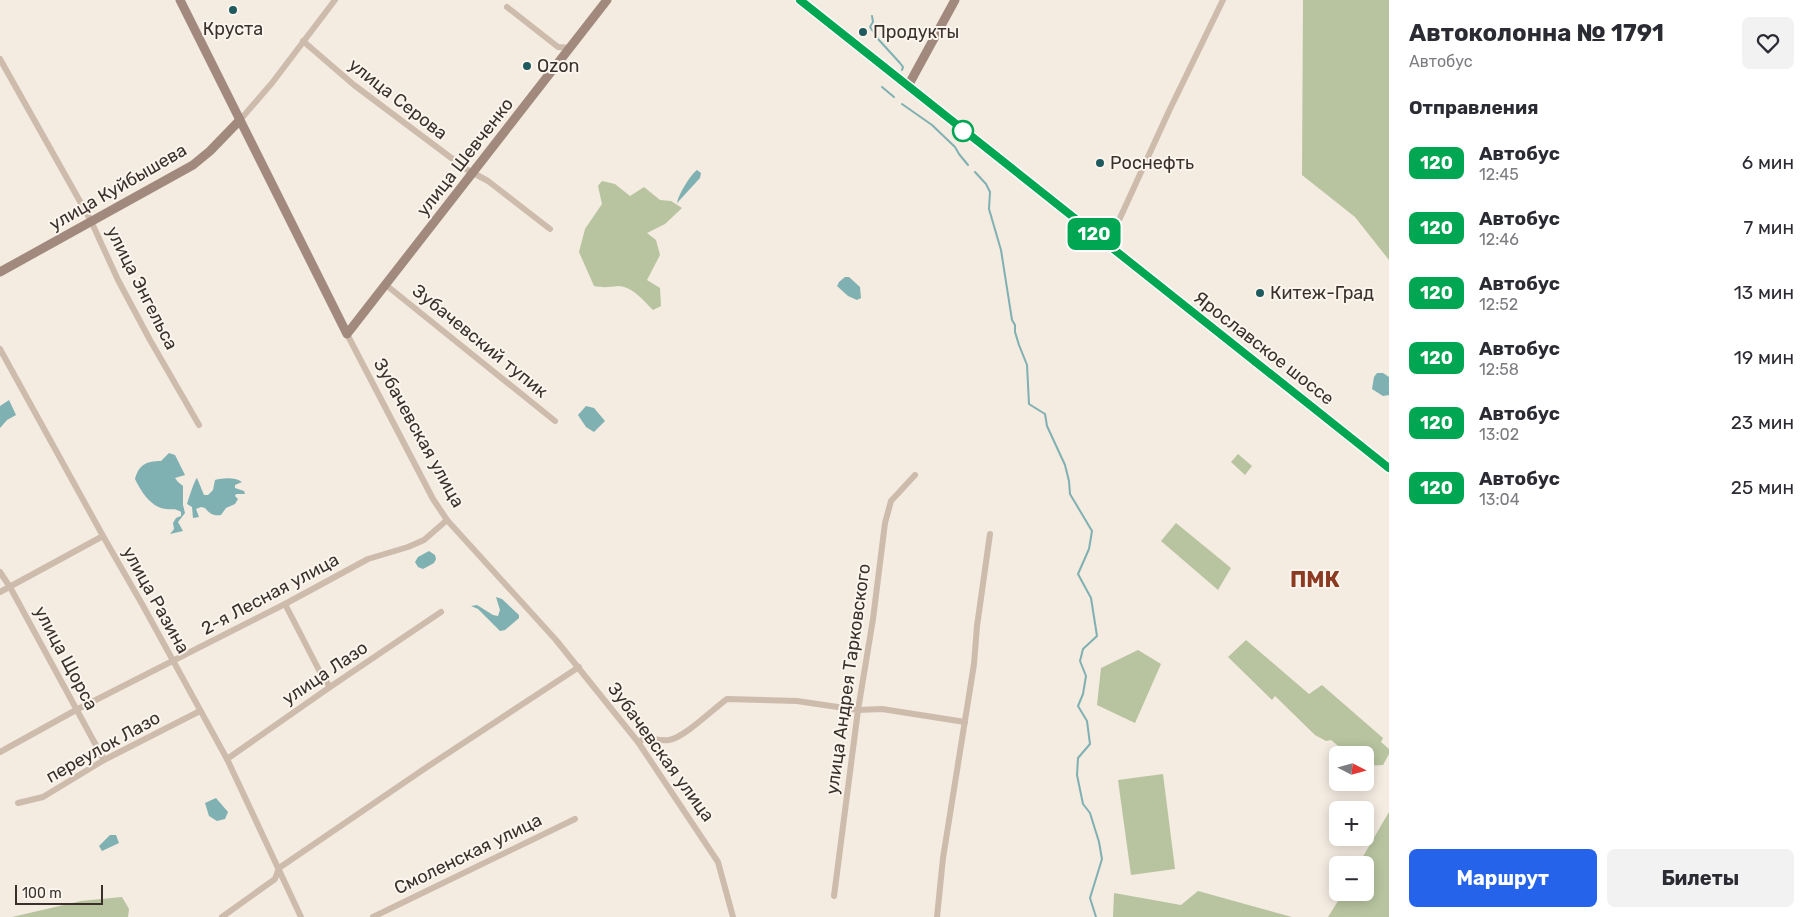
<!DOCTYPE html>
<html lang="ru">
<head>
<meta charset="utf-8">
<style>
  body { margin:0; font-family:Rubik,sans-serif; background:#f2f2f3; color:#2b2b33; height:100vh; display:flex; flex-direction:column; font-size:19px; white-space:nowrap }
  * { box-sizing:border-box; margin:0 }
  p { font-size:16px; color:#7c7c81 }
  .icon { flex:none; width:28px; height:28px; fill:none; stroke:currentColor; stroke-width:2; stroke-linecap:round; stroke-linejoin:round }
  .map { position:relative; flex:1; overflow:hidden }
  .drawer { display:flex; flex-direction:column; background:#fff; width:425px }
  .drawer>* { flex:none }
  .badge { padding:0 10px; border-radius:8px; font-size:18px; line-height:32px }
  .needle { width:32px; rotate:96deg }
  .controls { position:absolute; left:1329px; top:746px; display:grid; gap:10px }
  .controls a { display:grid; place-items:center; width:45px; height:45px; border-radius:8px; background:#fff; box-shadow:0 2px 12px #0003; font-size:25px }
  .scale { position:absolute; left:15px; bottom:12px; width:88px; box-sizing:border-box; padding-left:5px; border:2px solid #3b302b; border-top:0; font-size:14px; line-height:18px; white-space:nowrap; color:#3b302b; -webkit-text-stroke:4px #fbf5ee; paint-order:stroke }
  .map>.badge { position:absolute; translate:-50% -50%; box-shadow:0 0 0 2px #fff }
  h2 { padding:0 20px; font-size:19px; line-height:45px }
  .round { display:grid; place-items:center; flex:none; width:52px; height:52px; border-radius:8px; background:#f2f2f3 }
  .summary { display:flex; align-items:center; justify-content:space-between; height:85px; padding:0 20px }
  h1 { font-size:24px; font-weight:700; line-height:38px }
  .primary-button { display:flex; gap:10px; margin-top:auto; padding:10px 20px }
  .primary-button a { flex:1; height:58px; border-radius:8px; background:#2563eb; color:#fff; font-size:20px; font-weight:700; line-height:58px; text-align:center }
  .primary-button a+a { background:#f2f2f3; color:#2b2b33 }
  ul { padding:0; list-style:none }
  li { display:flex; align-items:center; gap:15px; height:65px; padding:0 20px }
  li div { flex:1 }
  li b { display:block; font-size:19px }
  li em { font-style:normal }
  li .badge { min-width:55px; font-weight:700; text-align:center }
  main { display:flex; flex:1; min-height:0 }
  .map>svg:first-child { display:block }
  .green { fill:#b8c4a0 }
  .water { fill:#7fb0b2 }
  .lines { fill:none; stroke-linecap:round; stroke-linejoin:round }
  .stream { stroke:#7fb0b2; stroke-width:2 }
  .street { stroke:#cdbbac; stroke-width:6 }
  .secondary { stroke:#a18a7d; stroke-width:9 }
  .line-casing { stroke:#fff; stroke-width:11 }
  .line { stroke:#00a651; stroke-width:8 }
  .poi-dot { fill:#1f5a5e; stroke:#fbf5ee; stroke-width:2 }
  .stop-dot { fill:#fff; stroke:#00a651; stroke-width:2.5 }
  .labels { text-anchor:middle; dominant-baseline:central; stroke-width:4; stroke-linejoin:round; paint-order:stroke }
  .poi-label { font-size:18px; fill:#3b302b; stroke:#fbf5ee; text-anchor:start }
  .street-label { font-size:18px; fill:#3b302b; stroke:#fbf5ee }
  .district-label { font-size:22px; font-weight:bold; fill:#8c3b22; stroke:#fbf5ee }
</style>
</head>
<body>
<main>
<div class="map">
<svg width="1389" height="917" viewBox="0 0 1389 917">
  <rect width="100%" height="100%" fill="#f4ebe1"/>
  <!-- green -->
  <g class="green">
    <polygon points="1303,0 1389,0 1389,260 1355,217 1302,175"/>
    <path d="M602,181L615,184L630,196L644,187L660,200L671,201L682,208L665,224L647,233L656,240L660,255L647,280L660,288L661,306L653,310C644,301 632,286 618,286C609,287 603,288 594,286L579,252L585,229L602,204L598,186Z"/>
    <polygon points="1238,454 1252,466 1245,475 1231,462"/>
    <polygon points="1176,523 1231,568 1218,590 1161,541"/>
    <polygon points="1246,640 1309,694 1322,685 1383,738 1381,742 1389,749 1389,754 1383,765 1365,766 1365,755 1349,755 1331,740 1326,741 1315,735 1275,696 1272,700 1228,657"/>
    <polygon points="1138,650 1161,664 1135,723 1097,705 1101,668"/>
    <polygon points="1163,774 1175,869 1131,875 1118,780"/>
    <polygon points="1389,812 1389,917 1328,917 1343,893 1365,892 1365,865 1358,865"/>
    <polygon points="1198,891 1292,917 1113,917 1114,893 1181,905"/>
    <polygon points="122,897 129,909 128,917 12,917 81,901"/>
  </g>
  <!-- water -->
  <g class="water">
    <path d="M697,170L701,173L700,178L677,203C678,195 691,174 697,170Z"/>
    <polygon points="845,277 849,277 860,287 861,298 857,300 848,296 837,286 839,282"/>
    <polygon points="1377,373 1383,373 1389,377 1389,395 1383,396 1372,389 1374,377"/>
    <polygon points="9,400 16,415 7,420 0,428 0,406"/>
    <polygon points="586,406 594,408 605,421 594,432 586,427 578,415"/>
    <path d="M169,453L175,455L185,475L175,478L178,482L183,486V505L185,513L178,522L183,531L170,534L174,529L173,523L176,518L181,516V512C175,508 172,510 166,509C150,507 141,491 135,479C139,464 147,461 161,461Z"/>
    <path d="M197,478L204,495H208L213,490L215,480C223,478 235,477 242,482L235,485V488L244,491L245,494H236L235,496L238,499L235,504L226,508L221,515C213,516 210,514 205,508L201,507L196,509L199,517L193,518L192,507L187,504C189,498 194,481 197,478Z"/>
    <polygon points="429,551 435,555 436,559 434,563 423,569 418,567 415,562 418,557"/>
    <polygon points="496,597 502,599 519,615 519,618 505,630 500,631 478,609 471,606 477,605 493,615 498,616 500,610"/>
    <polygon points="216,798 228,812 225,819 217,821 209,816 205,803"/>
    <polygon points="110,835 116,835 119,843 102,851 99,846"/>
  </g>
  <g class="lines">
    <!-- stream -->
    <g class="stream">
      <polyline points="872,16 873,22 870,27 879,40 900,63 903,67 902,70"/>
      <polyline points="882,87 894,97"/>
      <polyline points="902,104 932,125 955,147 959,154 968,165"/>
      <polyline points="975,172 986,184 990,192 989,209 1001,250 1012,320 1015,325 1015,332 1019,345 1027,365 1029,404 1045,414 1047,426 1065,465 1069,481 1070,494 1092,531 1089,549 1078,574 1091,598 1097,636 1083,649 1080,661 1086,676 1083,694 1078,706 1087,721 1090,744 1078,758 1077,775 1083,804 1090,813 1099,842 1102,859 1090,898 1096,917"/>
    </g>
    <!-- street -->
    <g class="street">
      <polyline points="507,7 558,47 571,48"/>
      <polyline points="303,41 354,85 466,169 488,181 550,229"/>
      <polyline points="0,59 91,221 118,280 150,340 199,425"/>
      <polyline points="240,120 272,83 335,0"/>
      <polyline points="1105,244 1120,218 1169,111 1223,0"/>
      <polyline points="386,285 555,421"/>
      <polyline points="347,334 433,499 447,520 556,640 638,742 718,862 733,917"/>
      <polyline points="0,349 103,536 142,604 227,759 301,917"/>
      <polyline points="0,572 10,587 104,760"/>
      <polyline points="0,592 103,536"/>
      <polyline points="285,604 320,672 330,687"/>
      <path d="M638,742C651,735 656,742 669,740C684,738 713,709 727,699L797,701L858,710L882,709L965,722"/>
      <polyline points="0,752 76,710 285,604 368,559 408,547 424,540 447,520"/>
      <polyline points="227,759 330,687 441,612"/>
      <polyline points="18,803 43,797 104,760 200,711"/>
      <polyline points="834,896 858,710 873,619 885,523 891,501 915,475"/>
      <polyline points="222,917 275,879 279,868 427,767 579,667"/>
      <polyline points="373,917 575,819"/>
      <polyline points="937,917 943,858 974,664 977,626 990,534"/>
    </g>
    <!-- secondary -->
    <g class="secondary">
      <polyline points="180,0 347,334 607,0"/>
      <polyline points="800,0 1389,468"/>
      <polyline points="908,86 955,0"/>
      <polyline points="0,272 193,165 210,151 240,120"/>
    </g>
  </g>
  <g class="lines">
    <!-- line casing -->
    <g class="line-casing">
      <polyline id="line" points="800,0 1389,468"/>
    </g>
    <!-- line -->
    <use href="#line" class="line"/>
  </g>
  <!-- markers -->
  <g class="poi-dot">
    <circle cx="233" cy="10" r="5"/>
    <circle cx="863" cy="32" r="5"/>
    <circle cx="527" cy="66" r="5"/>
    <circle cx="1100" cy="163" r="5"/>
    <circle cx="1260" cy="293" r="5"/>
  </g>
  <circle class="stop-dot" cx="963" cy="131" r="10"/>
  <g class="labels">
    <!-- poi labels -->
    <g class="poi-label">
      <text x="233" y="29" text-anchor="middle">Круста</text>
      <text x="873" y="32">Продукты</text>
      <text x="537" y="66">Ozon</text>
      <text x="1110" y="163">Роснефть</text>
      <text x="1270" y="293">Китеж-Град</text>
    </g>
    <!-- street labels -->
    <g class="street-label">
      <text transform="translate(398 99) rotate(38)">улица Серова</text>
      <text transform="translate(465 157) rotate(-52)">улица Шевченко</text>
      <text transform="translate(118 187) rotate(-30)">улица Куйбышева</text>
      <text transform="translate(142 288) rotate(63)">улица Энгельса</text>
      <text transform="translate(480 341) rotate(39)">Зубачевский тупик</text>
      <text transform="translate(1264 348) rotate(38)">Ярославское шоссе</text>
      <text transform="translate(419 433) rotate(61)">Зубачевская улица</text>
      <text transform="translate(270 594) rotate(-28)">2-я Лесная улица</text>
      <text transform="translate(156 600) rotate(61)">улица Разина</text>
      <text transform="translate(66 658) rotate(62)">улица Щорса</text>
      <text transform="translate(325 673) rotate(-34)">улица Лазо</text>
      <text transform="translate(848 679) rotate(-82)">улица Андрея Тарковского</text>
      <text transform="translate(103 747) rotate(-29)">переулок Лазо</text>
      <text transform="translate(661 752) rotate(54)">Зубачевская улица</text>
      <text transform="translate(468 854) rotate(-26)">Смоленская улица</text>
    </g>
    <!-- district labels -->
    <g class="district-label">
      <text x="1315" y="579">ПМК</text>
    </g>
  </g>
</svg>
<div class="controls">
<a><svg class="needle" viewBox="-14 -14 28 28"><path d="M0-13l5 13h-10z" fill="#e53935"/><path d="M0 13l5-13h-10z" fill="#7c7c81"/></svg></a>
<a>+</a>
<a>−</a>
</div>
<div class="scale">100 m</div>
<b class="badge" style="left:1094px;top:234px;background:#00a651;color:#fff">120</b>
</div>
<section class="drawer">
<div class="summary"><div><h1>Автоколонна № 1791</h1><p>Автобус</p></div><a class="round"><svg class="icon" aria-label="heart" viewBox="0 0 24 24"><path d="M12 20l-8-8c-3-5 5-10 8-4 3-6 11-1 8 4z"/></svg></a></div>
<h2>Отправления</h2>
<ul>
<li><span class="badge" style="background:#00a651;color:#fff">120</span><div><b>Автобус</b><p>12:45</p></div><em>6 мин</em></li>
<li><span class="badge" style="background:#00a651;color:#fff">120</span><div><b>Автобус</b><p>12:46</p></div><em>7 мин</em></li>
<li><span class="badge" style="background:#00a651;color:#fff">120</span><div><b>Автобус</b><p>12:52</p></div><em>13 мин</em></li>
<li><span class="badge" style="background:#00a651;color:#fff">120</span><div><b>Автобус</b><p>12:58</p></div><em>19 мин</em></li>
<li><span class="badge" style="background:#00a651;color:#fff">120</span><div><b>Автобус</b><p>13:02</p></div><em>23 мин</em></li>
<li><span class="badge" style="background:#00a651;color:#fff">120</span><div><b>Автобус</b><p>13:04</p></div><em>25 мин</em></li>
</ul>
<div class="primary-button"><a>Маршрут</a><a>Билеты</a></div>
</section>
</main>
</body>
</html>
